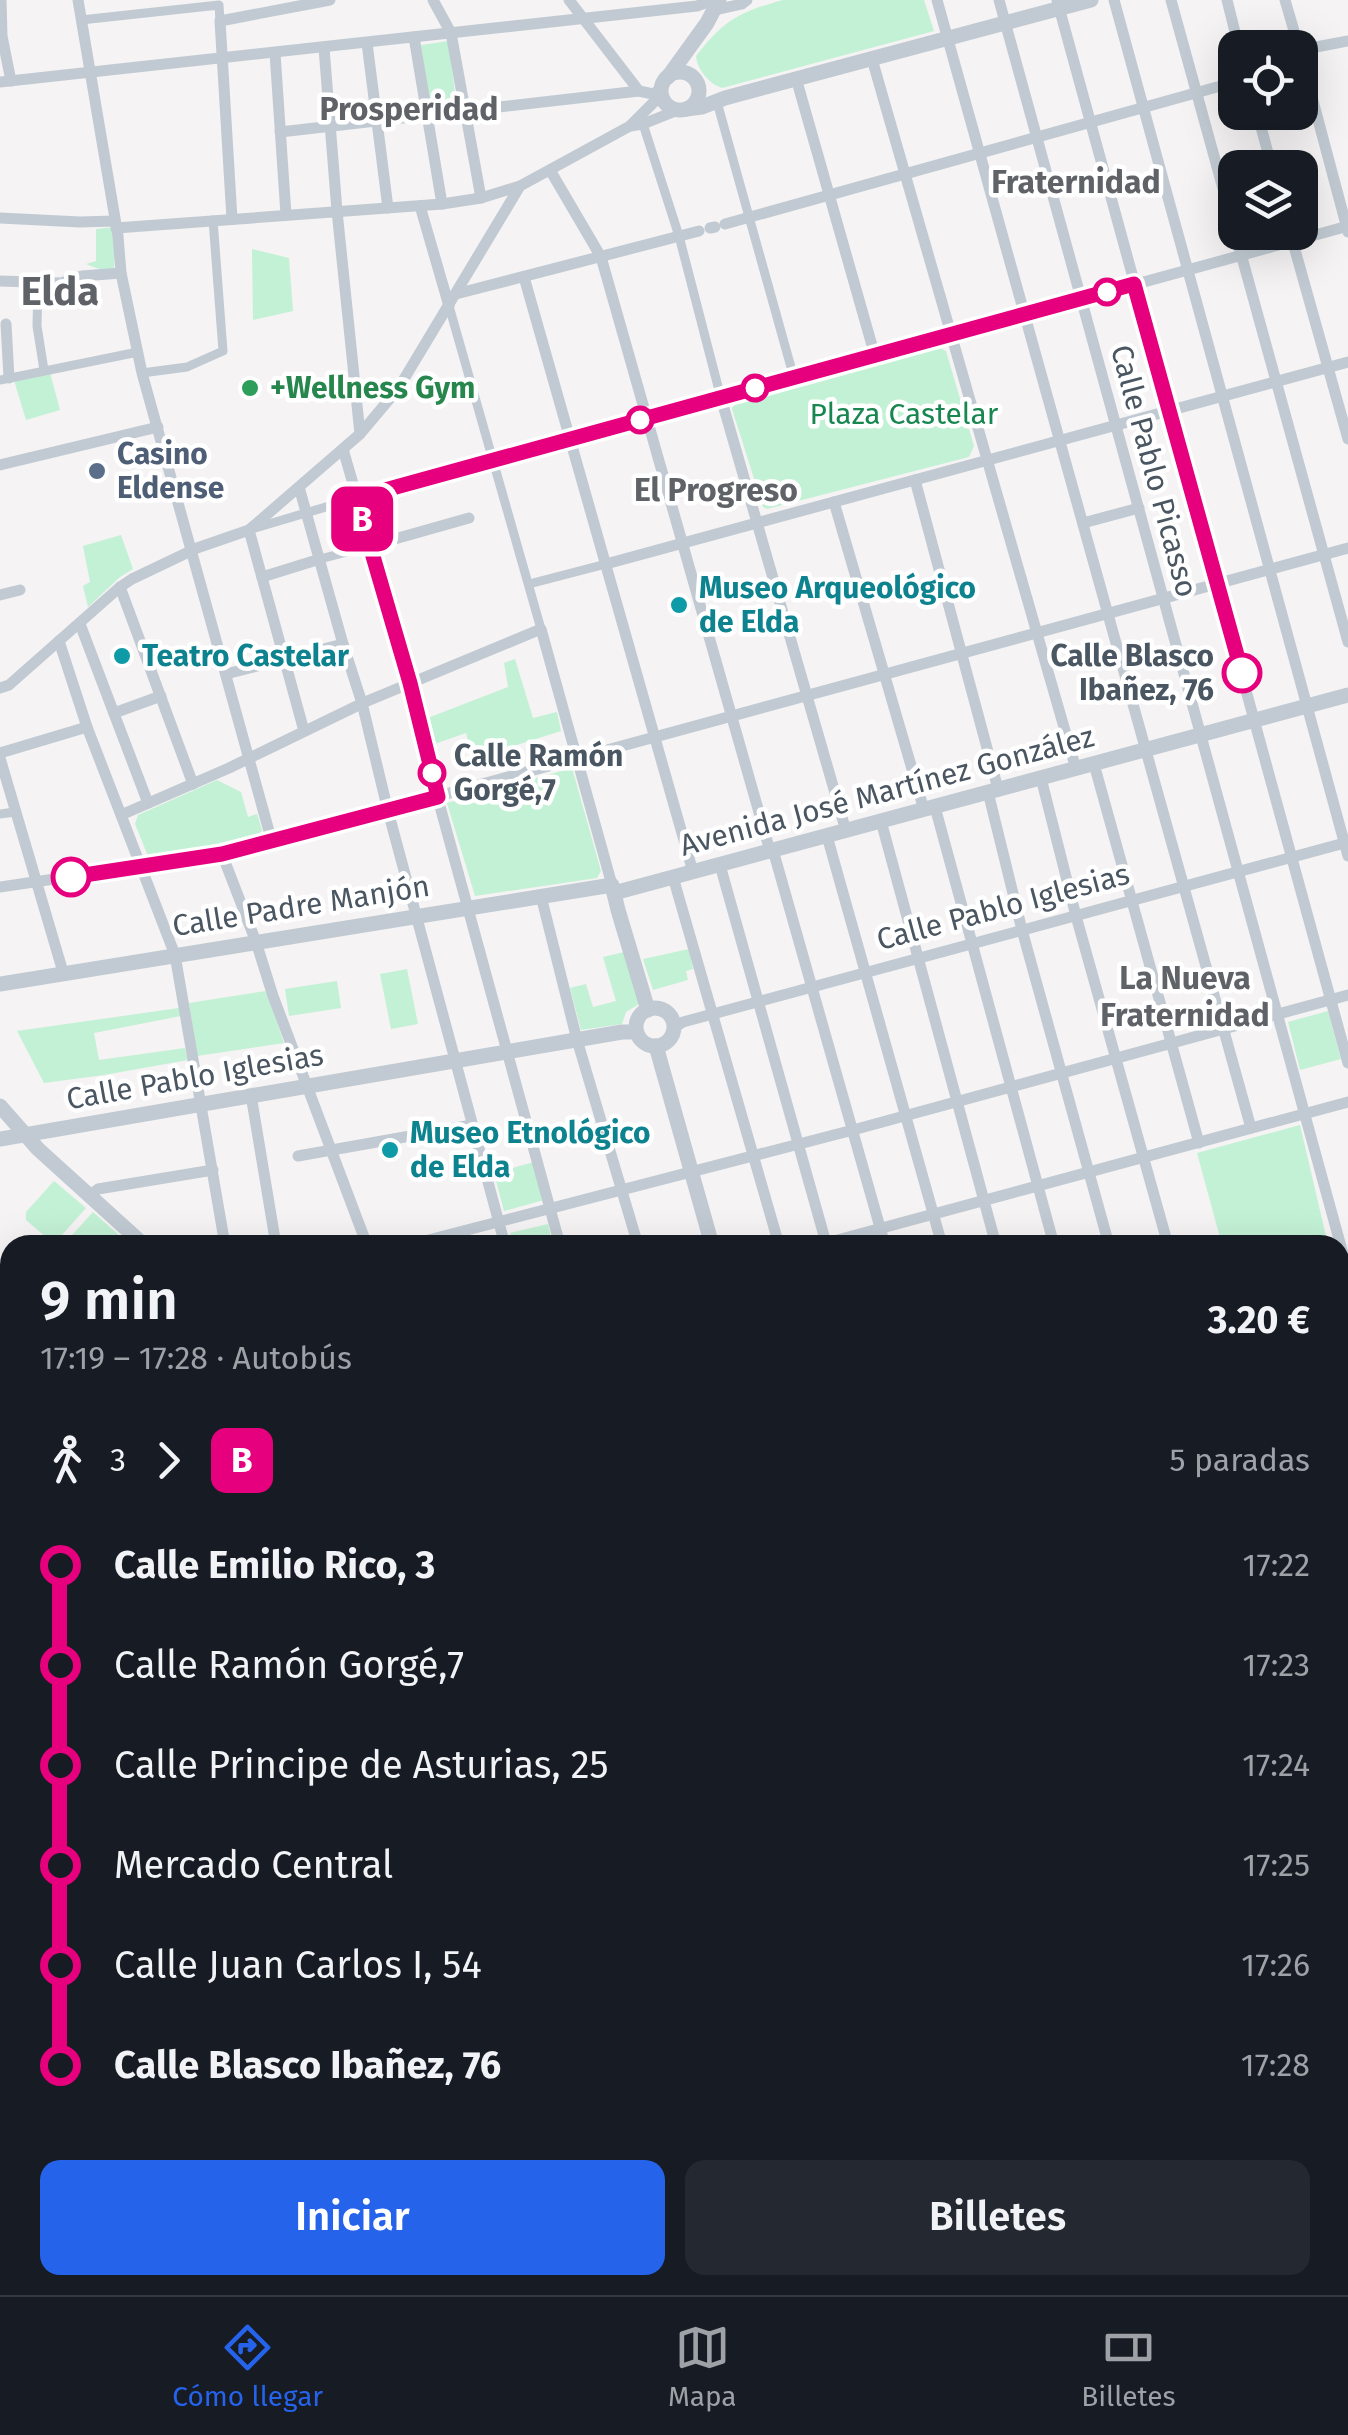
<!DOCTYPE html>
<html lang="es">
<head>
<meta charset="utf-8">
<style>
  body { margin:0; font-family:"Fira Sans",sans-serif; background:#242831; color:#f1f3f6; height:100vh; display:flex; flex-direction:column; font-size:38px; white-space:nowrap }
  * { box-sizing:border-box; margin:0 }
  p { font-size:32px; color:#9ea1a6 }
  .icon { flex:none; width:55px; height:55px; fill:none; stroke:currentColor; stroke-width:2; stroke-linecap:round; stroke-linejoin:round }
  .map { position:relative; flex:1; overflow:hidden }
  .side { position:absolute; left:0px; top:1235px; width:1350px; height:1060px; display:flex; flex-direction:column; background:#171b24; border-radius:30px 30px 0 0; box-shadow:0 10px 40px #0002 }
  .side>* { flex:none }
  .badge { padding:0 20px; border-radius:15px; font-size:35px; line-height:65px }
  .tools { position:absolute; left:1218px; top:30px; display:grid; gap:20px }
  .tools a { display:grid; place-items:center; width:100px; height:100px; border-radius:20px; background:#171b24; box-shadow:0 10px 40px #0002; font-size:50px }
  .map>.badge { position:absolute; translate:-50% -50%; box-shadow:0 0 0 5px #fff }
  .legs { display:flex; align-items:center; gap:15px; height:110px; padding:0 40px; font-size:32px }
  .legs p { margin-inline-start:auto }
  .summary { display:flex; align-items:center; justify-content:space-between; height:170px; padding:0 40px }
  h1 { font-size:55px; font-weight:600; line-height:75px }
  .primary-button { display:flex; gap:20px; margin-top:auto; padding:20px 40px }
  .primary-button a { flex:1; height:115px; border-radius:20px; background:#2563eb; color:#fff; font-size:40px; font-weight:600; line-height:115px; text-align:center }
  .primary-button a+a { background:#242831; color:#f1f3f6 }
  ul { padding:0 40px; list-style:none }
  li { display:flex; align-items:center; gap:35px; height:100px; font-size:38px }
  li i { display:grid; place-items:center; width:15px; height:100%; margin:0 12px; background:currentColor }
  li i::after { content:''; width:25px; height:25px; margin:-12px; border:8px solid; border-radius:50%; background:#171b24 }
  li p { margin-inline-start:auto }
  li:first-child i { background:linear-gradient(#0000 50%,currentColor 0) }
  li:last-child i { background:linear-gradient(currentColor 50%,#0000 0) }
  .tabs { display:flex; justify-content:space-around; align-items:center; height:140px; border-top:2px solid #363941; background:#171b24; font-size:28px; color:#9ea1a6 }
  .tabs a { display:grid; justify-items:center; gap:5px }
  .tabs .active { color:#2563eb }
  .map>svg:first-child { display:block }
  .green { fill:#c3f1d5 }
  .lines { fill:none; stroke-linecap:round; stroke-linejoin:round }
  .pedestrian { stroke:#c1cad2; stroke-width:9 }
  .minor { stroke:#c1cad2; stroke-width:11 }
  .tertiary { stroke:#c1cad2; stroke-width:15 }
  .line-1-casing { stroke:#fff; stroke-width:22 }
  .line-1 { stroke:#e6007e; stroke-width:15 }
  .stop-1-dot { fill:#fff; stroke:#e6007e; stroke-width:5 }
  .leisure-dot { fill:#2e9e5b; stroke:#fff; stroke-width:4 }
  .service-dot { fill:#5c6f8a; stroke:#fff; stroke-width:4 }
  .culture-dot { fill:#0f9aa8; stroke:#fff; stroke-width:4 }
  .labels { text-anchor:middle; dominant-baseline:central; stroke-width:9; stroke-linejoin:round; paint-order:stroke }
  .leisure-label { font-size:30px; font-weight:bold; fill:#27864d; stroke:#fff; text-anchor:start }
  .park-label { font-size:30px; fill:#17864f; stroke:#fff }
  .service-label { font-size:30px; font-weight:bold; fill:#4e5e75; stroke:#fff; text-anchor:start }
  .street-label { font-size:30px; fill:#4a5661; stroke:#fff }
  .culture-label { font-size:30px; font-weight:bold; fill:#0d838f; stroke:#fff; text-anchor:start }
  .stop-label { font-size:30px; font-weight:bold; fill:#4a5661; stroke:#fff; text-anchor:end }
  .neighbourhood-label { font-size:32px; font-weight:bold; fill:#5f6368; stroke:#fff }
  .district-label { font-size:40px; font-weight:bold; fill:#5f6368; stroke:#fff }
</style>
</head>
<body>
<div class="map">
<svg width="1348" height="2295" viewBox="0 0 1348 2295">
  <rect width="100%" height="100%" fill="#f5f3f3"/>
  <!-- green -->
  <g class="green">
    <path d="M783,0H924L934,31L722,88C709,84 697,69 696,56C724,20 739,12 783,0Z"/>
    <polygon points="448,41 457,106 430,109 421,45"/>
    <polygon points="114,227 114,268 104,271 86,264 96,261 96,229"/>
    <polygon points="252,249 289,258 293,311 253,320"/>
    <polygon points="936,346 946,351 974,446 969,457 767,509 763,507 732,409 735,402"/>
    <polygon points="49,369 60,410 26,420 13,377"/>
    <polygon points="121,535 133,569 120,577 88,607 83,586 90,582 83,546"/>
    <polygon points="515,659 533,718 557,712 561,731 473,759 466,733 426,747 420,721 508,687 504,663"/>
    <polygon points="572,768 601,871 597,878 475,896 447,803"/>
    <polygon points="217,780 241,792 248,817 257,814 262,830 260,836 253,840 148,856 135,824 138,815"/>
    <polygon points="689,949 693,969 686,971 688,980 653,990 643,959"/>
    <polygon points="624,952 639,1004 626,1012 622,1024 581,1030 570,988 586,984 593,1007 616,1001 603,957"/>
    <polygon points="407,969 418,1024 391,1029 380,974"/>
    <polygon points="337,981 341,1008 289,1016 285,989"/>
    <polygon points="266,991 284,1043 197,1056 189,1003"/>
    <polygon points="179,1008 181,1016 94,1033 99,1060 185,1048 188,1060 104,1075 44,1083 17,1031"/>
    <polygon points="1328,1011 1341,1059 1300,1070 1288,1022"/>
    <polygon points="1300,1125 1326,1236 1292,1245 1222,1245 1197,1153"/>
    <polygon points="534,1162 544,1200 504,1211 494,1173"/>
    <polygon points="54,1181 86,1208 54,1244 26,1220 26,1212"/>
    <polygon points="93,1212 130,1245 63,1245"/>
    <polygon points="548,1224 553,1245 513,1245 510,1233"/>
    <polygon points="10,1835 10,2086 0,2077 0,1846"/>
    <polygon points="0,2132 10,2141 10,2198 7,2199 0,2193"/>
    <polygon points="10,2225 10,2285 39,2285 37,2295 0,2295 0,2238"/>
    <polygon points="162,2285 233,2285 236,2295 159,2295"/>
    <polygon points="686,2285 740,2285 722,2295 691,2295"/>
  </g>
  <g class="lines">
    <!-- pedestrian -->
    <g class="pedestrian">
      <polyline points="81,20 219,5 220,21"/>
      <polyline points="717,102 794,378"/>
      <polyline points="38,282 37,326 44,370"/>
      <polyline points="449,306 541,629"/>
      <polyline points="142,373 187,367 223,351 213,220"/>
      <polyline points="0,380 138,352"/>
      <polyline points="252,529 356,498 721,398 679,236 643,124"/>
      <polyline points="320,559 370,546"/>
      <polyline points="529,584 606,564"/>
      <polyline points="0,814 15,812"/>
    </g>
    <!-- minor -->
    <g class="minor">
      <polyline points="1,0 2,36 11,81"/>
      <polyline points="78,0 118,236 121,273 142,373 272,842"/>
      <polyline points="433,0 451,33 481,198"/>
      <polyline points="569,0 639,91 653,94 661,89"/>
      <polyline points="937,0 1251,1128"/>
      <path d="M999,0C1115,424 1234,847 1348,1272"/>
      <polyline points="1057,0 1348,1063"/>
      <polyline points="1114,0 1348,856"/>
      <polyline points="1171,0 1348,642"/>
      <polyline points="1227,0 1239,48"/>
      <polyline points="1285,0 1299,48"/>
      <polyline points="715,10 742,4 747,0"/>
      <polyline points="414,37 442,204"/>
      <polyline points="367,43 388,208"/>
      <polyline points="324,48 337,211 360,434"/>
      <polyline points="1300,52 1348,232"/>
      <polyline points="275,53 286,215"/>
      <polyline points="872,59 1076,769"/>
      <polyline points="1302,63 1303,56 1316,47 1348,41"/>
      <polyline points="796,78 875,356"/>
      <polyline points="0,82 697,6 713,0"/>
      <polyline points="1257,112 1272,168"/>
      <polyline points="630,126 662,94"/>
      <polyline points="280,132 639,91"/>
      <polyline points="550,170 601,257 770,851"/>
      <polyline points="420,206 449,306"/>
      <polyline points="0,218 80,222 114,221"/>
      <polyline points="232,219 220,21 330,0"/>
      <polyline points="725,224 1235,82"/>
      <polyline points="116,228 442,204 481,198 520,186 630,126 643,124 678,110"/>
      <polyline points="710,228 715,227"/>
      <polyline points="1290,232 1348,439"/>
      <polyline points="524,277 693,872"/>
      <polyline points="0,281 61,283 82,276 121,273"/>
      <polyline points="456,294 699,231"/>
      <polyline points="6,324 9,378"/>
      <polyline points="343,449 410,683 435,788 560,1245"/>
      <polyline points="0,465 158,427"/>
      <polyline points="915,480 998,789"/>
      <polyline points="299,487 343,644 362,703 388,811 505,1245"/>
      <polyline points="834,502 924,810"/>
      <polyline points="1083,523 1139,508"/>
      <polyline points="249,530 304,731"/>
      <polyline points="370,546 469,518"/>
      <polyline points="606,564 1348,362"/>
      <polyline points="262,577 320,559"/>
      <polyline points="120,587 193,784"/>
      <polyline points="0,595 20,590"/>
      <polyline points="80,624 148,803"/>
      <polyline points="59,641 87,727 175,955 225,1245"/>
      <polyline points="226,674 343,644"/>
      <polyline points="0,688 9,685 120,587 132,579 197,548 249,530 360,434 398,389 520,186"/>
      <polyline points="114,713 161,696"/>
      <polyline points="0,753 87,727"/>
      <polyline points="0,758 63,972"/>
      <polyline points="1094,764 1199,1143"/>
      <polyline points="1041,778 1076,916 1168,1245"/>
      <polyline points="988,792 1022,930 1109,1245"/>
      <polyline points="935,807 1054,1245"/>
      <polyline points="121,815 229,768 365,702 541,629 612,885"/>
      <polyline points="881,821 996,1245"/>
      <polyline points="846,831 721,398 1348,226"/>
      <polyline points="827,836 942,1245"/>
      <polyline points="773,850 885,1245"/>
      <polyline points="222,854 256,942 273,996 367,1245"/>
      <polyline points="720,865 826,1243"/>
      <polyline points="673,877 779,1245"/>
      <polyline points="0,887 222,854 255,846 1348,548"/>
      <polyline points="541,896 577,1040 638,1245"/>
      <polyline points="674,1028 683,1022 1348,842"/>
      <polyline points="251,1095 276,1245"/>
      <polyline points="298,1156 472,1125"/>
      <polyline points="89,1196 98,1189 213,1170"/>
      <polyline points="409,1245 853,1130 1348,995"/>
      <polyline points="819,1245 1348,1102"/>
      <polyline points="1340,1321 1348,1315"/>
      <polyline points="0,1327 10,1335"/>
      <polyline points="1340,1419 1348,1413"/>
      <polyline points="0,1424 10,1432"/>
      <polyline points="0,1456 10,1448"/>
      <polyline points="0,1470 10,1546"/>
      <polyline points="0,1572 10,1562"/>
      <polyline points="0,1701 10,1690"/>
      <polyline points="0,1829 10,1818"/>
      <polyline points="1340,1886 1348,1888"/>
      <polyline points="0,2095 10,2103"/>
      <polyline points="1340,2144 1348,2140"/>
      <polyline points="0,2219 10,2208"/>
      <polyline points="1340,2236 1348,2233"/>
      <polyline points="676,2285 683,2295"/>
      <polyline points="1334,2285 1337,2295"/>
      <polyline points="615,2295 633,2285"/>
      <polyline points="753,2295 771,2285"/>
      <polyline points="1201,2295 1224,2285"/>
    </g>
    <!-- tertiary -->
    <g class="tertiary">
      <circle cx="680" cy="91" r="19"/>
      <polyline points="668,77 707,23 719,0"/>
      <polyline points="686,109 702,107 725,98 1091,0"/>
      <polyline points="614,893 1348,695"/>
      <polyline points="0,984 612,885 618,910 648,1010"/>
      <circle cx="655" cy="1027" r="19"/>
      <polyline points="656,1046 712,1245"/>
      <polyline points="0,1106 38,1149 144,1245"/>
      <polyline points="0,1139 622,1032 636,1032"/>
      <polyline points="0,1660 10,1669"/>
      <polyline points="0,2108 10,2116"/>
      <polyline points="0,2122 10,2131"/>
      <polyline points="241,2285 243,2295"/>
      <polyline points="482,2285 488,2295"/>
      <polyline points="915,2285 920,2295"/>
      <polyline points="931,2285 935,2295"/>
      <polyline points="150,2295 151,2285"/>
    </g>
  </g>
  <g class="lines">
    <!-- line-1 casing -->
    <g class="line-1-casing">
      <polyline id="line-1" points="71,877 222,854 438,797 410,683 356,498 1134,284 1242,673"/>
    </g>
    <!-- line-1 -->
    <use href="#line-1" class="line-1"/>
  </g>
  <!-- markers -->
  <g class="stop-1-dot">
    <circle cx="1107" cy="292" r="12"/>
    <circle cx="755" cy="388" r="12"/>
    <circle cx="640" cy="420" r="12"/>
    <circle cx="1242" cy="673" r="18"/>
    <circle cx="432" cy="773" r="12"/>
    <circle cx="71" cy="877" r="18"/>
  </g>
  <circle class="leisure-dot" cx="250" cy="388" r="10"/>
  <circle class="service-dot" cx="97" cy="471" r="10"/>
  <g class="culture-dot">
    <circle cx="679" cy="605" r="10"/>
    <circle cx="122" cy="656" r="10"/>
    <circle cx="390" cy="1150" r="10"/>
  </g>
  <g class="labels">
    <!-- leisure labels -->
    <g class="leisure-label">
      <text x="270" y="388">+Wellness Gym</text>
    </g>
    <!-- park labels -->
    <g class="park-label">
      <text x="904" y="414">Plaza Castelar</text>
    </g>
    <!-- service labels -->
    <g class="service-label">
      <text x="117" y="454">Casino<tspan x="117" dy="34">Eldense</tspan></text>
    </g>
    <!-- street labels -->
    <g class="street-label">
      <text transform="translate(1154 471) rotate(75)">Calle Pablo Picasso</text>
      <text transform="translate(887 791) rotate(-15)">Avenida José Martínez González</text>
      <text transform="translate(301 906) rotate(-9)">Calle Padre Manjón</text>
      <text transform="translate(1003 907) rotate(-15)">Calle Pablo Iglesias</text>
      <text transform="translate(195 1077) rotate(-10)">Calle Pablo Iglesias</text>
    </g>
    <!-- culture labels -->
    <g class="culture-label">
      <text x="699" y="588">Museo Arqueológico<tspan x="699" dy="34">de Elda</tspan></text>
      <text x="142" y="656">Teatro Castelar</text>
      <text x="410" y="1133">Museo Etnológico<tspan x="410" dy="34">de Elda</tspan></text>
    </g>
    <!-- stop labels -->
    <g class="stop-label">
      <text x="1214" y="656">Calle Blasco<tspan x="1214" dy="34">Ibañez, 76</tspan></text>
      <text x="454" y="756" text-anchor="start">Calle Ramón<tspan x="454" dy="34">Gorgé,7</tspan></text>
    </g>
    <!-- neighbourhood labels -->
    <g class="neighbourhood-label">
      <text x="409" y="109">Prosperidad</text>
      <text x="1076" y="182">Fraternidad</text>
      <text x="716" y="490">El Progreso</text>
      <text x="1185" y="978">La Nueva<tspan x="1185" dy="37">Fraternidad</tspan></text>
    </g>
    <!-- district labels -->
    <g class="district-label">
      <text x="60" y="292">Elda</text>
    </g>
  </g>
</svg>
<div class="tools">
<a><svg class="icon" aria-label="locate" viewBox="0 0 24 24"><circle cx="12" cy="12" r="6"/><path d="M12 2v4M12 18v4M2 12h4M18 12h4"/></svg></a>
<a><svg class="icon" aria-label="layers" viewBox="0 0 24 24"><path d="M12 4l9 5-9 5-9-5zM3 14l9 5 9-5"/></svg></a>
</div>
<b class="badge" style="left:362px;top:519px;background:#e6007e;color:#fff">B</b>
<section class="side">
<div class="summary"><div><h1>9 min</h1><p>17:19 – 17:28 · Autobús</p></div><b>3.20 €</b></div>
<div class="legs"><svg class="icon" aria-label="walk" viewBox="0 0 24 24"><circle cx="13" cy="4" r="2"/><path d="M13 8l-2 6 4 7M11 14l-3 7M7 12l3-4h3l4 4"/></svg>3<svg class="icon" aria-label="forward" viewBox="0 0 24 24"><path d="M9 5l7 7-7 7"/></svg><b class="badge" style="background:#e6007e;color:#fff">B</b><p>5 paradas</p></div>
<ul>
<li><i style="color:#e6007e"></i><b>Calle Emilio Rico, 3</b><p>17:22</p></li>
<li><i style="color:#e6007e"></i><span>Calle Ramón Gorgé,7</span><p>17:23</p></li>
<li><i style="color:#e6007e"></i><span>Calle Principe de Asturias, 25</span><p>17:24</p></li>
<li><i style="color:#e6007e"></i><span>Mercado Central</span><p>17:25</p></li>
<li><i style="color:#e6007e"></i><span>Calle Juan Carlos I, 54</span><p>17:26</p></li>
<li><i style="color:#e6007e"></i><b>Calle Blasco Ibañez, 76</b><p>17:28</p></li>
</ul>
<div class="primary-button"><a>Iniciar</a><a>Billetes</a></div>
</section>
</div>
<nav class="tabs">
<a class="active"><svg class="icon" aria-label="directions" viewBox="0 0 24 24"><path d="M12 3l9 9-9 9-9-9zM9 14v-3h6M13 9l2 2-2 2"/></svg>Cómo llegar</a>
<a><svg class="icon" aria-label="map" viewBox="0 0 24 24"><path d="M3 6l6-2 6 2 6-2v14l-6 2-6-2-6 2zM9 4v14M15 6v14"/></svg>Mapa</a>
<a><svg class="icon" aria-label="tickets" viewBox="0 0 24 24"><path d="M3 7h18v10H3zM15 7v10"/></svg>Billetes</a>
</nav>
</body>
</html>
